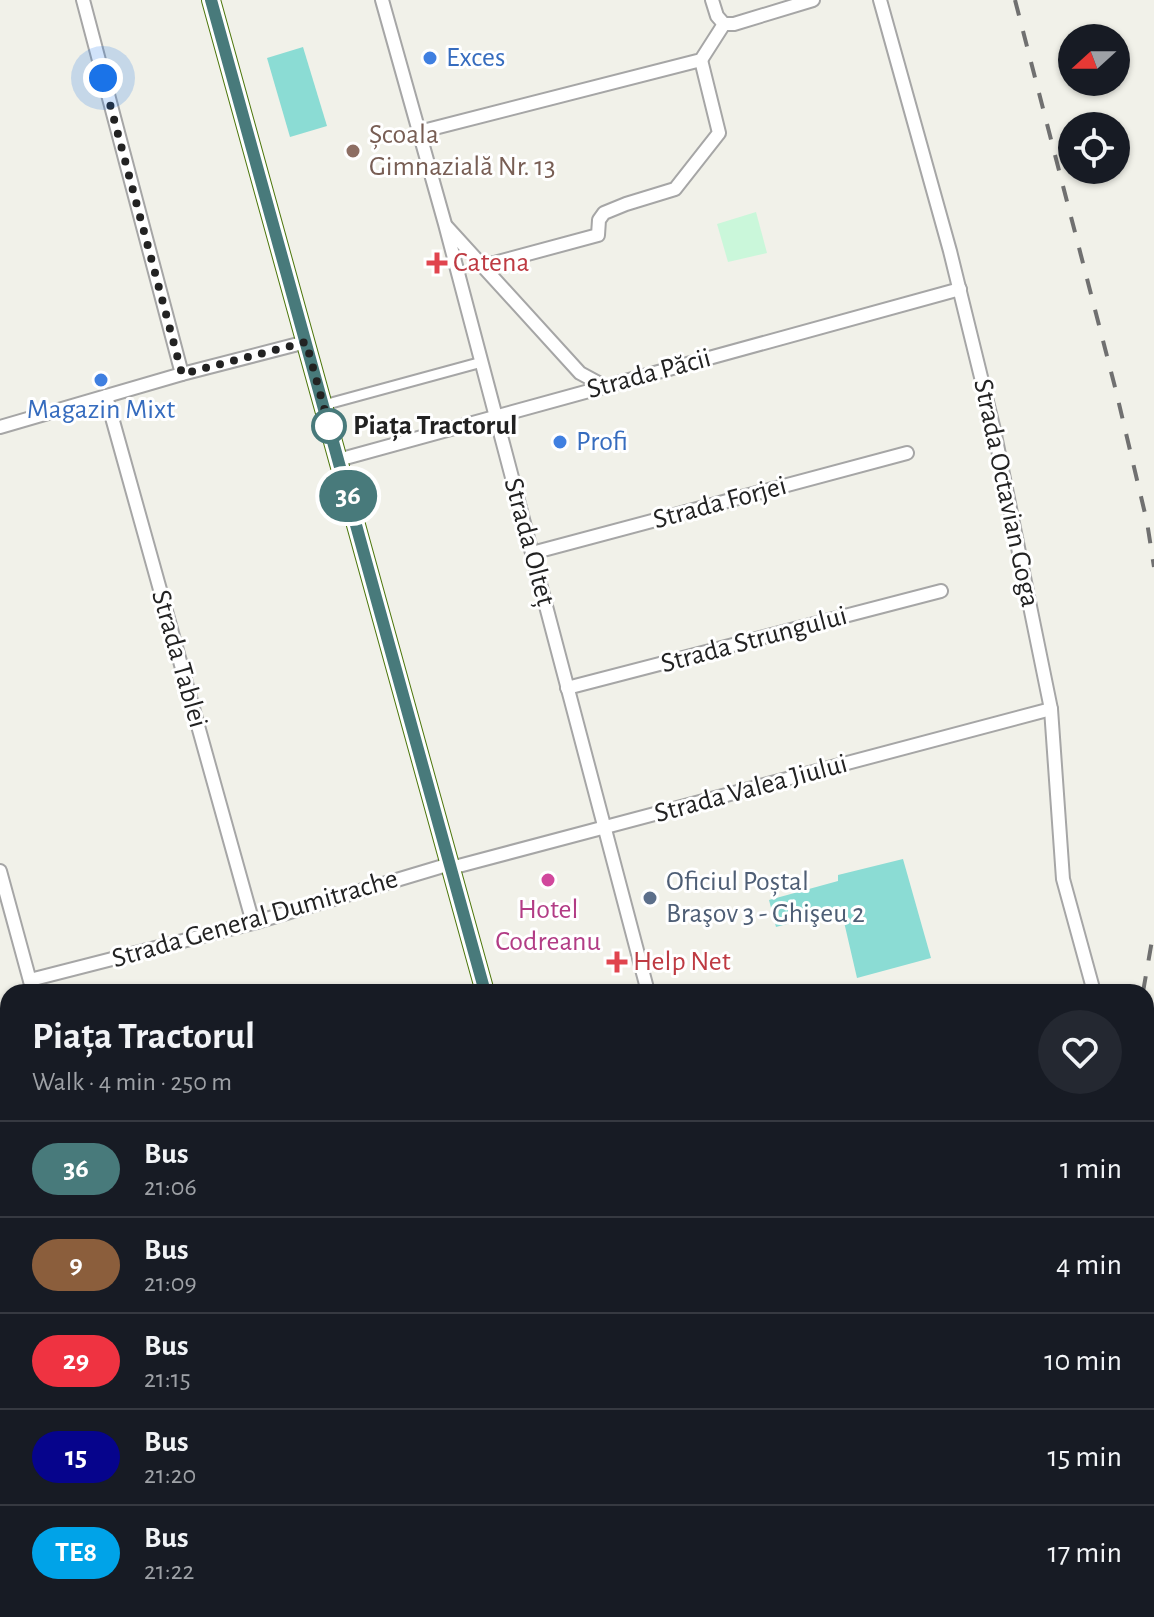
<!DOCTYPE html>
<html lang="en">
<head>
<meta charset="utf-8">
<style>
  body { margin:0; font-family:"Alegreya Sans",sans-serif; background:#242831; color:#f1f3f6; height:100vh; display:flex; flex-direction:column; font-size:30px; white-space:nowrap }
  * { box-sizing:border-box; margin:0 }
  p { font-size:26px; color:#9ea1a6 }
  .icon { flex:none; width:44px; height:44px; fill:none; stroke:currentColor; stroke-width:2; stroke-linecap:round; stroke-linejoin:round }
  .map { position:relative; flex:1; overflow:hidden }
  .drawer { position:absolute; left:0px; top:984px; width:1154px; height:634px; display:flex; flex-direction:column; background:#171b24; border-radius:24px 24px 0 0; box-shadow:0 2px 6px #0004 }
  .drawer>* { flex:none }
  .badge { padding:0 16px; border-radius:26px; font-size:28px; line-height:52px }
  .needle { width:52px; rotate:249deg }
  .buttons { position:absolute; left:1058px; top:24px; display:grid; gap:16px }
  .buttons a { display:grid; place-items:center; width:72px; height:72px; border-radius:50%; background:#171b24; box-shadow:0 2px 6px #0004; font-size:40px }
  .you { position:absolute; width:40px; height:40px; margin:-20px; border:6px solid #fff; border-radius:50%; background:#1a73e8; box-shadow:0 0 0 12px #1a73e833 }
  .map>.badge { position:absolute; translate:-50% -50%; box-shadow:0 0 0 4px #fff }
  .round { display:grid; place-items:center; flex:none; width:84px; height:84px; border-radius:42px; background:#242831 }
  .summary { display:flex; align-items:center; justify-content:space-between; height:136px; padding:0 32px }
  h1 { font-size:38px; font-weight:600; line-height:60px }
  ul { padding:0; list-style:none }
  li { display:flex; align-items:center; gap:24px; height:96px; padding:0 32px; border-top:2px solid #363941 }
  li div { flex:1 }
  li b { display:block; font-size:30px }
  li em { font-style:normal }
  li .badge { min-width:88px; font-weight:700; text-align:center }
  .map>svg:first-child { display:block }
  .grass { fill:#bde8b2 }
  .park { fill:#caf7da }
  .pitch { fill:#8bdcd4 }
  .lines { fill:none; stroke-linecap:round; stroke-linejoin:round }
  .pedestrian-casing { stroke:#a6a6a6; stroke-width:13 }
  .minor-casing { stroke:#a6a6a6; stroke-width:16 }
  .tertiary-casing { stroke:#a6a6a6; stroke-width:18 }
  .secondary-casing { stroke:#4c760b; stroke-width:20 }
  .pedestrian { stroke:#fff; stroke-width:9 }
  .minor { stroke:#fff; stroke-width:12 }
  .tertiary { stroke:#fff; stroke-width:14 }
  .secondary { stroke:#e5f7c1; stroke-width:16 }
  .rail { stroke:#707070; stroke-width:4; stroke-dasharray:16 16; stroke-linecap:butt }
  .line-casing { stroke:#fff; stroke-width:18 }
  .line { stroke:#487a7b; stroke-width:12 }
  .walk { stroke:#222; stroke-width:8; stroke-dasharray:0 14.4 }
  .shop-dot { fill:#3f7fe0; stroke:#fff; stroke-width:3 }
  .education-dot { fill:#8d6e63; stroke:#fff; stroke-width:3 }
  .health-dot { fill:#e0444e; stroke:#fff; stroke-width:3 }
  .stop-dot { fill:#fff; stroke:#487a7b; stroke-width:4 }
  .hotel-dot { fill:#d1479c; stroke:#fff; stroke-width:3 }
  .service-dot { fill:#5c6f8a; stroke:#fff; stroke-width:3 }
  .labels { text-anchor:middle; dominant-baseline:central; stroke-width:6; stroke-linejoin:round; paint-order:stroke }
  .shop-label { font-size:28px; fill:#366cbe; stroke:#fff; text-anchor:start }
  .education-label { font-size:28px; fill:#785e54; stroke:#fff; text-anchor:start }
  .health-label { font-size:28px; fill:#be3a42; stroke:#fff; text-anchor:start }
  .street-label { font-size:28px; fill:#222; stroke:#fff }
  .stop-label { font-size:28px; font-weight:bold; fill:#222; stroke:#fff; text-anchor:start }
  .service-label { font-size:28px; fill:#4e5e75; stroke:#fff; text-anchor:start }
  .hotel-label { font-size:28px; fill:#b23c85; stroke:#fff }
</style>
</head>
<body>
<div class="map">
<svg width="1154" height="1617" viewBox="0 0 1154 1617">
  <rect width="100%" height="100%" fill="#f1f1e9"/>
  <!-- grass -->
  <g class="grass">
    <polygon points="396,1610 442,1610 443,1617 399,1617"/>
    <polygon points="921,1610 957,1610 953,1617 918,1617"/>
  </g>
  <!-- park -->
  <polygon class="park" points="756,212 767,253 728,262 717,224"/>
  <!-- pitch -->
  <g class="pitch">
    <polygon points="303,47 327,126 290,137 267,58"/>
    <polygon points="903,859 931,958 857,978 841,909 776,927 769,900 838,881 838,875"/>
  </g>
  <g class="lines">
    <!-- pedestrian casing -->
    <g class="pedestrian-casing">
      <polyline id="pedestrian" points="324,405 482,362"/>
    </g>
    <!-- minor casing -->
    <g class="minor-casing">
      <g id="minor">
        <polyline points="83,0 182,374"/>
        <polyline points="382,0 445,224 648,992"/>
        <polyline points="712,0 717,16 724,24 734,24 813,0"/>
        <polyline points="880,0 950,251 994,430 1051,709 1063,879 1094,992"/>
        <polyline points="419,132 701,60 724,24"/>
        <polyline points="447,227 580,373 604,386"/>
        <polyline points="483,266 598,235 599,220 604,213 626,204 675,189 719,133 701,60"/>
        <polyline points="106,396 253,923"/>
        <polyline points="0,427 182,374 306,342"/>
        <polyline points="338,460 960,289"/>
        <polyline points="532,553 907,453"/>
        <polyline points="567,688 941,591"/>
        <polyline points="451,868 1051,709"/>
        <polyline points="0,871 33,992"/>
        <polyline points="30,980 253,923 450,864"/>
        <polyline points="0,1076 8,1081"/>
        <polyline points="0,1134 8,1132"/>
        <polyline points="1146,1235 1154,1233"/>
        <polyline points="1146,1419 1154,1448"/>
        <polyline points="0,1610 8,1607"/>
        <polyline points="239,1610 241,1617"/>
      </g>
    </g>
    <!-- tertiary casing -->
    <g class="tertiary-casing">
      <polyline id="tertiary" points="0,1351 8,1349"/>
    </g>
    <!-- secondary casing -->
    <g class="secondary-casing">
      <g id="secondary">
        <polyline points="211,0 485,992"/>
        <polyline points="655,1610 657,1617"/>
      </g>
    </g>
    <!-- pedestrian -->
    <use href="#pedestrian" class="pedestrian"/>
    <!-- minor -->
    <use href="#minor" class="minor"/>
    <!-- tertiary -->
    <use href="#tertiary" class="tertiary"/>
    <!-- secondary -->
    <use href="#secondary" class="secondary"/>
    <!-- rail -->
    <g class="rail">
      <polyline points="1015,0 1116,391 1147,522 1154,567"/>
      <polyline points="1143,992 1154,929"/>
      <polyline points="1146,1031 1154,1002"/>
      <polyline points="883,1617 887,1610"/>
      <polyline points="909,1617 911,1610"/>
    </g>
  </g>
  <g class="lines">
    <!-- line casing -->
    <g class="line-casing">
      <polyline id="line" points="211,0 485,992"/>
    </g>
    <!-- line -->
    <use href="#line" class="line"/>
    <!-- walk -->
    <polyline class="walk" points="103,78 182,374 306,342 329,426"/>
  </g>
  <!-- markers -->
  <g class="shop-dot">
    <circle cx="430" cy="58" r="8"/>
    <circle cx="101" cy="380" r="8"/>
    <circle cx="560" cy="442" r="8"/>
  </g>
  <circle class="education-dot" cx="353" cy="151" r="8"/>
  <g class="health-dot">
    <path d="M433 251h8v8h8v8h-8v8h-8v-8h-8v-8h8z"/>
    <path d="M613 950h8v8h8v8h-8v8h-8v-8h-8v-8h8z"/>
  </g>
  <circle class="stop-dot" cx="329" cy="426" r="16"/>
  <circle class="hotel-dot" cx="548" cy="880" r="8"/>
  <circle class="service-dot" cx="650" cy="898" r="8"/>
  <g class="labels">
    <!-- shop labels -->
    <g class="shop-label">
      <text x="446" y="58">Exces</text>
      <text x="101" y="410" text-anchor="middle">Magazin Mixt</text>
      <text x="576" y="442">Profi</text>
    </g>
    <!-- education labels -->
    <g class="education-label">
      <text x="369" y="135">Școala<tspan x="369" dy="32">Gimnazială Nr. 13</tspan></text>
    </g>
    <!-- health labels -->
    <g class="health-label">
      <text x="453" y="263">Catena</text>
      <text x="633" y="962">Help Net</text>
    </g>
    <!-- street labels -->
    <g class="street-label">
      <text transform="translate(649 374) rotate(-15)">Strada Păcii</text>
      <text transform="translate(1006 493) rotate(78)">Strada Octavian Goga</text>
      <text transform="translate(720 503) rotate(-15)">Strada Forjei</text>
      <text transform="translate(529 542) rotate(75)">Strada Olteț</text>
      <text transform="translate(754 640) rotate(-15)">Strada Strungului</text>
      <text transform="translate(179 659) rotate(74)">Strada Tablei</text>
      <text transform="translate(751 789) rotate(-15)">Strada Valea Jiului</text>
      <text transform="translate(255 919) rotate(-16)">Strada General Dumitrache</text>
    </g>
    <!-- stop labels -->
    <g class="stop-label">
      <text x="353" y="426">Piața Tractorul</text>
    </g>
    <!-- service labels -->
    <g class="service-label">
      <text x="666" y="882">Oficiul Poștal<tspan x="666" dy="32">Braşov 3 - Ghişeu 2</tspan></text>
    </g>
    <!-- hotel labels -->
    <g class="hotel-label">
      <text x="548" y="910">Hotel<tspan x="548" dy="32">Codreanu</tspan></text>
    </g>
  </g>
</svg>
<div class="buttons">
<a><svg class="needle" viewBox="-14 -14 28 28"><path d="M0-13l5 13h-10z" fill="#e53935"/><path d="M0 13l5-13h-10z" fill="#9ea1a6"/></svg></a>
<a><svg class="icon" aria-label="locate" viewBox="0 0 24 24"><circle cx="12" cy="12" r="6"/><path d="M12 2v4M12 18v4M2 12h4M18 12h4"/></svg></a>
</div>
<div class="you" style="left:103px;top:78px"></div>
<b class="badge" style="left:348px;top:496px;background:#487a7b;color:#fff">36</b>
<section class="drawer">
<div class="summary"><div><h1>Piața Tractorul</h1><p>Walk · 4 min · 250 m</p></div><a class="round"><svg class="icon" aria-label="heart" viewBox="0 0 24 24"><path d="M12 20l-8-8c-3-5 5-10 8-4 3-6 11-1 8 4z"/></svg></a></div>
<ul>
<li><span class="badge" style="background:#487a7b;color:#fff">36</span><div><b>Bus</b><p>21:06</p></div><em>1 min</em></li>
<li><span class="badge" style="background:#8b5e3c;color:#fff">9</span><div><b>Bus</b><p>21:09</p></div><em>4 min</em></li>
<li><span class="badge" style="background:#ef3341;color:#fff">29</span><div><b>Bus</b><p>21:15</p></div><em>10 min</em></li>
<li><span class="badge" style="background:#06048c;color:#fff">15</span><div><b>Bus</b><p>21:20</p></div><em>15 min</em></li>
<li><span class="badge" style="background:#00a3e8;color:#fff">TE8</span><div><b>Bus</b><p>21:22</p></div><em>17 min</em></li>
</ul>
</section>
</div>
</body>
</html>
